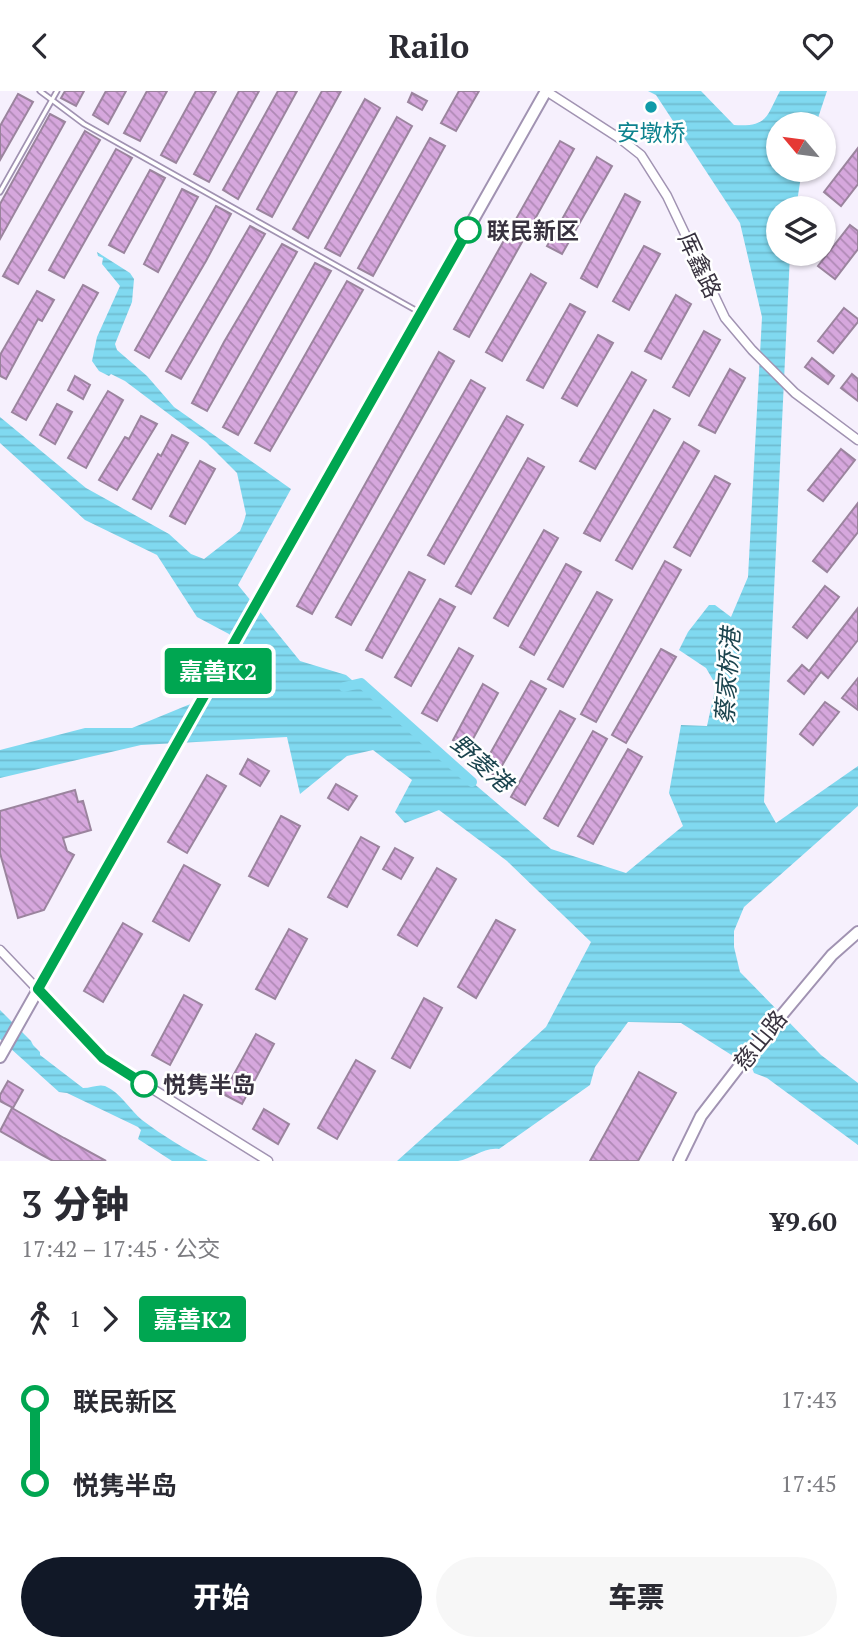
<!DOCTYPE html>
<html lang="zh">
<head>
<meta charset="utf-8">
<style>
  body { margin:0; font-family:"PT Serif","Noto Sans SC",serif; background:#f7f7f7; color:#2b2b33; height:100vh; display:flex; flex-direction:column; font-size:26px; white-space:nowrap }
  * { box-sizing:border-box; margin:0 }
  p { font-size:23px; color:#7c7c81 }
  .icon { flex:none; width:38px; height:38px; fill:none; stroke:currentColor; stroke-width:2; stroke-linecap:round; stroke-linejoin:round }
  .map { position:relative; height:1070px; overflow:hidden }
  .side { display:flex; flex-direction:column; background:#fff; flex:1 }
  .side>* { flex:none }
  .badge { padding:0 14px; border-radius:5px; font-size:24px; line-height:46px }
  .needle { width:46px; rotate:299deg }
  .buttons { position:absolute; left:766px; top:21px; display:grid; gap:14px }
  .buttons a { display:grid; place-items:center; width:70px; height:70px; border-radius:50%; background:#fff; box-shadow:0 2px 5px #0004; font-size:35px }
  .map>.badge { position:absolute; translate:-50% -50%; box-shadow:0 0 0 4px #fff }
  .legs { display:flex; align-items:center; gap:10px; height:77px; padding:0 21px; font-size:23px }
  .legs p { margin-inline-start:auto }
  .overview { display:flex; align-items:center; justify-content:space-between; height:119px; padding:0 21px }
  h1 { font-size:38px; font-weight:800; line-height:52px }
  .primary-button { display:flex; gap:14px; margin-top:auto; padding:14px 21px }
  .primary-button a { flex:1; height:80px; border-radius:42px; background:#111827; color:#fff; font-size:28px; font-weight:800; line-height:80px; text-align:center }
  .primary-button a+a { background:#f7f7f7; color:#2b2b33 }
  ul { padding:0 21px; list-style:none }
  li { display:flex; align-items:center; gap:24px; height:84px; font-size:26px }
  li i { display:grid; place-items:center; width:10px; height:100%; margin:0 9px; background:currentColor }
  li i::after { content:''; width:18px; height:18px; margin:-9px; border:5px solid; border-radius:50%; background:#fff }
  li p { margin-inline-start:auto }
  li:first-child i { background:linear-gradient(#0000 50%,currentColor 0) }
  li:last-child i { background:linear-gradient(currentColor 50%,#0000 0) }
  header { display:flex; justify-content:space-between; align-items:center; height:91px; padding:0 21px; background:#fff; font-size:32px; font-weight:800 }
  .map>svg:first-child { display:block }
  .water { fill:url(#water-rules) }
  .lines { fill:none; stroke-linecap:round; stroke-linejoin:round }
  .canal { stroke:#80d9f0; stroke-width:10 }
  .building { fill:url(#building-back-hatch); stroke:#9b849e; stroke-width:2 }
  .lane-casing { stroke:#a193b2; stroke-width:7 }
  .street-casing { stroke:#a193b2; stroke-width:11 }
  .secondary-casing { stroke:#a193b2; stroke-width:14 }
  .lane { stroke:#fff; stroke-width:3.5 }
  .street { stroke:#fff; stroke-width:8 }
  .secondary { stroke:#fff; stroke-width:10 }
  .line-1-casing { stroke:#fff; stroke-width:16 }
  .line-1 { stroke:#00a651; stroke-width:10 }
  .culture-dot { fill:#0f9aa8; stroke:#fff; stroke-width:2.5 }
  .stop-1-dot { fill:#fff; stroke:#00a651; stroke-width:3.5 }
  .labels { text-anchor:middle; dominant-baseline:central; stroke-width:5; stroke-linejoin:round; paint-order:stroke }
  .culture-label { font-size:23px; fill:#0d838f; stroke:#fff }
  .stop-label { font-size:23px; font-weight:bold; fill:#38323f; stroke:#fff; text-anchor:start }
  .street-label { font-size:23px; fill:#38323f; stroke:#fff }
  .water-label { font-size:24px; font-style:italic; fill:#1b444e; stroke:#fff }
</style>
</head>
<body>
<header><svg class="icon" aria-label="back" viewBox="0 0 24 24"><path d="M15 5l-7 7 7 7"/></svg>Railo<svg class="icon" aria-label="heart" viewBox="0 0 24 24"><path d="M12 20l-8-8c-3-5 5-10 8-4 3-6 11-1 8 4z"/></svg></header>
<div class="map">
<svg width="858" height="1070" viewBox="0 0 858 1070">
  <defs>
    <pattern id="water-rules" width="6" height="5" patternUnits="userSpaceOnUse" patternTransform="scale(1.75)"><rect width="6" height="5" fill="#80d9f0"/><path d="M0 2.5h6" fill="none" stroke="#6fbbcf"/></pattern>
    <pattern id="building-back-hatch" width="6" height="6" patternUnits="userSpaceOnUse" patternTransform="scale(1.75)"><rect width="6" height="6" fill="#d6a7dd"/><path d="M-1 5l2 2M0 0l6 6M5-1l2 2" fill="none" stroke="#af89b5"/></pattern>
  </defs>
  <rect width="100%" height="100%" fill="#f6f0fd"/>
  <!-- water -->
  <g class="water">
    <path d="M648,0H701L734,34C768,36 766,26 780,0H827L816,33H779V79H802L796,117H779V163H790L764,711L776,732L858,675V715L744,816L734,840V856L740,881L821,964L858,992V1054L767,987L754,982L752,977L681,932L628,931L595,976L590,994L499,1058C483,1056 472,1068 458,1070C438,1070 417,1070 397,1070L546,936L591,851L507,770L439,719L405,732L395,721L412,689L373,659L347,665L300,703L287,646L141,654L0,687V659L85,637H132L188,614L249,596L259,585L229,543L197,526L157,464L85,429L0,352V326L86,397L169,443L191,463L204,468L240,440L244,430L246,423L237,382L206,351L125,290L111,283L109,285L99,280L92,270L97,246L120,195L102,173L103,167L98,165L97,161L130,182L134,188L132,211L115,253L117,259L147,285L174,316L291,398L238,494L300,570L346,584L551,758L626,782L683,735L669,702L681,634L707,635L716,594L706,577L679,559L688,541L709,514H715L731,526L748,486L762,226L740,132L656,4Z"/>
    <path d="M0,919L31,950L33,954L40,961V964L83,997C91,997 98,993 105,995C121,1002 130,1019 142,1029C163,1045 185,1058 208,1070H172L138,1048L141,1039L138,1036L67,1002L59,1001L0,948Z"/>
  </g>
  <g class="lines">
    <!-- canal -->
    <polyline class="canal" points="344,596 361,592 472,691"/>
  </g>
  <!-- building -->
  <g class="building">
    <polygon points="65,0 84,0 76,15 61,7"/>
    <polygon points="106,0 126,0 108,33 93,24"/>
    <polygon points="147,0 167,0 140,50 124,42"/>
    <polygon points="196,0 216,0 176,72 161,64"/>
    <polygon points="239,0 259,0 209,91 194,83"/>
    <polygon points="278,0 297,0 238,108 223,99"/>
    <polygon points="322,0 341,0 272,126 257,118"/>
    <polygon points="459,0 479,0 456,40 441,32"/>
    <polygon points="412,2 427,10 422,19 408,11"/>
    <polygon points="18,3 33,11 0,69 0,35"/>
    <polygon points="365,8 380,17 308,147 293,138"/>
    <polygon points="50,23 65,31 0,148 0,113"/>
    <polygon points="397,26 412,35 340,165 325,157"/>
    <polygon points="85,40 100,49 18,193 3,185"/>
    <polygon points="430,47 445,55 373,185 358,177"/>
    <polygon points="560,50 574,58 469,246 454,238"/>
    <polygon points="858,57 858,93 841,115 824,101"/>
    <polygon points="116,58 132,67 64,187 49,179"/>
    <polygon points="597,66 612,75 562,163 547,155"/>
    <polygon points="150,79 165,87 124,162 109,154"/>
    <polygon points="182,98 198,106 158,181 144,173"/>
    <polygon points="625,103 640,111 597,196 581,187"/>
    <polygon points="216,115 231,123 206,170 149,267 135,259"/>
    <polygon points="850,134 858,140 858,158 835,188 818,175"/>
    <polygon points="250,135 265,143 181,288 166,280"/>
    <polygon points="282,153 297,161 207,320 192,312 224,251"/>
    <polygon points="644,155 660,163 629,219 613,210"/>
    <polygon points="315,172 331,180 238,344 223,336"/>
    <polygon points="531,183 546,192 502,270 486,261"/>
    <polygon points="347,190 363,199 270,360 255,352"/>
    <polygon points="83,194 98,202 26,329 12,321"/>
    <polygon points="37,200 54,209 42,230 38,228 6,288 0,285 0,264"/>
    <polygon points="676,204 691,213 661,268 645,260"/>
    <polygon points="570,213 585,221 543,297 527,289"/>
    <polygon points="844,217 858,228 858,231 833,262 818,250"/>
    <polygon points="704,240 720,249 689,305 673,296"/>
    <polygon points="598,244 613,252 577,315 562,307"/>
    <polygon points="439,261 454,270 312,523 297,515"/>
    <polygon points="812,267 834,285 828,293 805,276"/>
    <polygon points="730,278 745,287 715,342 699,334"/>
    <polygon points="632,281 646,289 595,378 580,370"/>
    <polygon points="852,283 858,288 858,310 841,297"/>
    <polygon points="75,285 90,294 83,308 68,299"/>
    <polygon points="471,289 485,297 351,534 336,526"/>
    <polygon points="108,300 123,309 86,377 68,367"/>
    <polygon points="57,313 72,321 55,353 40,344"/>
    <polygon points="654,319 670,328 600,450 584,442"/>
    <polygon points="141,325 157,333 117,399 99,389 125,346 129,348"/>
    <polygon points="507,325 523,334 444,473 428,464"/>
    <polygon points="172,344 188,352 151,418 133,408 158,363 161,365"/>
    <polygon points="684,351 699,360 632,478 616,469"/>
    <polygon points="841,358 855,369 823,410 808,399"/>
    <polygon points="528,367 544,376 471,503 456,495"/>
    <polygon points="200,370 215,378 185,433 170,425"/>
    <polygon points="715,385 730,393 690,465 674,456"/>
    <polygon points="858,412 858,441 827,481 813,470"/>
    <polygon points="544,439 558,447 508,535 494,527"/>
    <polygon points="665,470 681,479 596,631 581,623"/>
    <polygon points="566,473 581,481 534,564 520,556"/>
    <polygon points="409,481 425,489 382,567 366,559"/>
    <polygon points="825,495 839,506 807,547 793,536"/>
    <polygon points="597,501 612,509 563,596 548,588"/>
    <polygon points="440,508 455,516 411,595 395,586"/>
    <polygon points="858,517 858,549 828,587 821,581 804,603 788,590 802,574 809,580"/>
    <polygon points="459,557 473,565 437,630 422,622"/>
    <polygon points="661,558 676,566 626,652 612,644"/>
    <polygon points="858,587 858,619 842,607"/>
    <polygon points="531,590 546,598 496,685 482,677"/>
    <polygon points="483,593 498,602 468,657 453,649"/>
    <polygon points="825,611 839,621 813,654 800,643"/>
    <polygon points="560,620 575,628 525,714 511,706"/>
    <polygon points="593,640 607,648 558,735 544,727"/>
    <polygon points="628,658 642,666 593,753 578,745"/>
    <polygon points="248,668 269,680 260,695 240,683"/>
    <polygon points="207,684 226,695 187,762 168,751"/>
    <polygon points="336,693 357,705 348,719 328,707"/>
    <polygon points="75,699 78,711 83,710 91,739 63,747 67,760 74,764 44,819 18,827 0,762 0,720"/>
    <polygon points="281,725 300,735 268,795 249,785"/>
    <polygon points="361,746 379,756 347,816 328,806"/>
    <polygon points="395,757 413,767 401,788 383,778"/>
    <polygon points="184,774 220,794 189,850 153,830"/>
    <polygon points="437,777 456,788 417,855 398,844"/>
    <polygon points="496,829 515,839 476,907 458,896"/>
    <polygon points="123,832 142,843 103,911 84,900"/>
    <polygon points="289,838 307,848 275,908 256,898"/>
    <polygon points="184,904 202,914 170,974 152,964"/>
    <polygon points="424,907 442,917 410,977 392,967"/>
    <polygon points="256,943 274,953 242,1013 223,1003"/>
    <polygon points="356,969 375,980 337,1048 318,1037"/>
    <polygon points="639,981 676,1002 638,1070 590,1070"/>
    <polygon points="8,990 23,999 13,1017 0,1010 0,1004"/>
    <polygon points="12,1017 64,1047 106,1070 53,1070 42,1064 0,1040"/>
    <polygon points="264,1018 289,1033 278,1053 253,1038"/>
  </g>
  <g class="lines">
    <!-- lane casing -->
    <g class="lane-casing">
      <g id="lane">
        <polyline points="40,0 84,33 419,221"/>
        <polyline points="0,101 57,0"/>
      </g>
    </g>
    <!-- street casing -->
    <g class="street-casing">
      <g id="street">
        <polyline points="546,0 622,49 641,64 667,105 725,227 752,259 795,302 858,349"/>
        <polyline points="0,859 103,967 268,1070"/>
      </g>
    </g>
    <!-- secondary casing -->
    <g class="secondary-casing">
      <g id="secondary">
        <polyline points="0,966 546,0"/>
        <polyline points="679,1070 701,1025 741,973 832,864 858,841"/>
      </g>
    </g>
    <!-- lane -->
    <use href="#lane" class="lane"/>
    <!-- street -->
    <use href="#street" class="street"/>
    <!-- secondary -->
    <use href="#secondary" class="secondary"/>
  </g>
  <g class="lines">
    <!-- line-1 casing -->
    <g class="line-1-casing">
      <polyline id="line-1" points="144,993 103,967 38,898 468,139"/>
    </g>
    <!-- line-1 -->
    <use href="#line-1" class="line-1"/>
  </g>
  <!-- markers -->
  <circle class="culture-dot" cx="651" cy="16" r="7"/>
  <g class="stop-1-dot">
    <circle cx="468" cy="139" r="12"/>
    <circle cx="144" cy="993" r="12"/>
  </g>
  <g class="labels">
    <!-- culture labels -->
    <g class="culture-label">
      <text x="651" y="41">安墩桥</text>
    </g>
    <!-- stop labels -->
    <g class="stop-label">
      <text x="487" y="139">联民新区</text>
      <text x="163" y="993">悦隽半岛</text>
    </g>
    <!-- street labels -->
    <g class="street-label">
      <text transform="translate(700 174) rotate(65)">厍鑫路</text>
      <text transform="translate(760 949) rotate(-51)">慈山路</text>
    </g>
    <!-- water labels -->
    <g class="water-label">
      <text transform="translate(727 585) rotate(-86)">蔡家桥港</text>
      <text transform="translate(482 672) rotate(42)">野菱港</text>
    </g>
  </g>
</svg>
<div class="buttons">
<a><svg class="needle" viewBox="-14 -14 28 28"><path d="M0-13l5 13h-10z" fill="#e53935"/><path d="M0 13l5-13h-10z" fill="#7c7c81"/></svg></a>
<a><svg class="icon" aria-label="layers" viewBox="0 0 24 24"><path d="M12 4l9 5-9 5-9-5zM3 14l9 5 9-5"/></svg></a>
</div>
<b class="badge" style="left:218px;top:580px;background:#00a651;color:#fff">嘉善K2</b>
</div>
<section class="side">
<div class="overview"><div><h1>3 分钟</h1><p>17:42 – 17:45 · 公交</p></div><b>¥9.60</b></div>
<div class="legs"><svg class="icon" aria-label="walk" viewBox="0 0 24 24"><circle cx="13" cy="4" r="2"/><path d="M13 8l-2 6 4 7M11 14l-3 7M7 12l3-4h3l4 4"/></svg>1<svg class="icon" aria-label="forward" viewBox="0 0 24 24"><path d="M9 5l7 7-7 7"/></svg><b class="badge" style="background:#00a651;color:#fff">嘉善K2</b></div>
<ul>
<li><i style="color:#00a651"></i><b>联民新区</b><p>17:43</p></li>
<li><i style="color:#00a651"></i><b>悦隽半岛</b><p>17:45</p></li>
</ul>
<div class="primary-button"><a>开始</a><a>车票</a></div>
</section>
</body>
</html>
